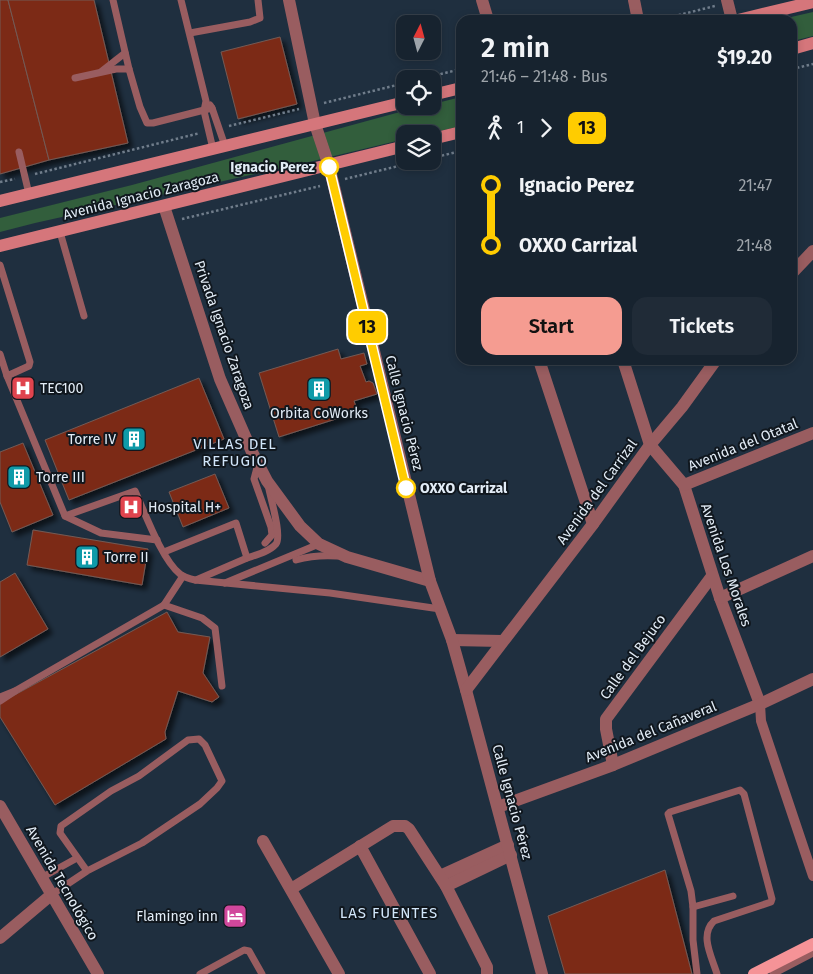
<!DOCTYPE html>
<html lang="en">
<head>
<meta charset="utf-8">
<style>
  body { margin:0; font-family:"Fira Sans",sans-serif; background:#202b37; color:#f1f3f6; height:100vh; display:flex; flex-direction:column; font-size:19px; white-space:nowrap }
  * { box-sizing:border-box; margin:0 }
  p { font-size:16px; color:#9ea4aa }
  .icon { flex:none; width:28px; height:28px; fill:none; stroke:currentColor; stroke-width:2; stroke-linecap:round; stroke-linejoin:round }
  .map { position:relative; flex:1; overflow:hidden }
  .side { position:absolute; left:456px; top:15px; width:341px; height:350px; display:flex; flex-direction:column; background:#17232f; border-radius:15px; box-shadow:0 2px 8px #0003,0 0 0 1px #36404b }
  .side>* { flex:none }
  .badge { padding:0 10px; border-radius:8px; font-size:18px; line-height:32px }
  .needle { width:32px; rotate:6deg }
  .buttons { position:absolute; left:396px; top:15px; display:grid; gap:10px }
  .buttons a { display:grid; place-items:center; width:45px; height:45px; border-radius:10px; background:#17232f; box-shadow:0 2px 8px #0003,0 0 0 1px #36404b; font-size:25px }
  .map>.badge { position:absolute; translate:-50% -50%; box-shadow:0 0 0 2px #fff }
  .legs { display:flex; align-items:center; gap:8px; height:55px; padding:0 25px; font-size:16px }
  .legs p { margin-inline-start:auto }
  .overview { display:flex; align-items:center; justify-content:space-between; height:85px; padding:0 25px }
  h1 { font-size:28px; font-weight:600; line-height:38px }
  .cta { display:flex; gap:10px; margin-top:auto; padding:10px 25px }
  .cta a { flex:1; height:58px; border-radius:15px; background:#f59c91; color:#111; font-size:20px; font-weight:600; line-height:58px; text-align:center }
  .cta a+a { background:#202b37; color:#f1f3f6 }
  ul { padding:0 25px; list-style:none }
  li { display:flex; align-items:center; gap:18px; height:60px; font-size:19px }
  li i { display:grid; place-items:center; width:8px; height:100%; margin:0 6px; background:currentColor }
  li i::after { content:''; width:12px; height:12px; margin:-6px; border:4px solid; border-radius:50%; background:#17232f }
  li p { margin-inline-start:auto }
  li:first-child i { background:linear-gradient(#0000 50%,currentColor 0) }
  li:last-child i { background:linear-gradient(currentColor 50%,#0000 0) }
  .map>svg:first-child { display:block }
  .green { fill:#325e3c }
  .building { fill:#7b2b19; stroke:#745a54; filter:url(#shadow) }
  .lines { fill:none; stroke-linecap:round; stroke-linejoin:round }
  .path { stroke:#707d8b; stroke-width:2.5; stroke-dasharray:2.5 2.5; stroke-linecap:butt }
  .service { stroke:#995d60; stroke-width:7 }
  .pedestrian { stroke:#995d60; stroke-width:10 }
  .minor { stroke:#995d60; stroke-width:12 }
  .tertiary { stroke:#995d60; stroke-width:12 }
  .secondary { stroke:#d5767b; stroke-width:12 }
  .primary { stroke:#f59397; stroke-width:12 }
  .line-1-casing { stroke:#fff; stroke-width:11 }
  .line-1 { stroke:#fc0; stroke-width:8 }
  .stop-1-dot { fill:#fff; stroke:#fc0; stroke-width:2.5 }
  .labels { text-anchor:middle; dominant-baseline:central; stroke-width:4; stroke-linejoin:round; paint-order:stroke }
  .stop-label { font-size:14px; font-weight:bold; fill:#e2ecf6; stroke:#10171e; text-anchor:end }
  .street-label { font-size:14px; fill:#e2ecf6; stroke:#10171e }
  .poi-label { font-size:14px; fill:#e2ecf6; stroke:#10171e; text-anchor:start }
  .neighbourhood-label { font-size:15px; letter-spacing:1px; fill:#d1e6fa; stroke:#10171e }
</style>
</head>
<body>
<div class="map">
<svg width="813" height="974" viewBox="0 0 813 974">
  <defs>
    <filter id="shadow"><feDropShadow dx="4.5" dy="4.5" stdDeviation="2.5" flood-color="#0009"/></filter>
  </defs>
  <rect width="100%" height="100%" fill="#1f2f3f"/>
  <!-- green -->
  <g class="green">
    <polygon points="813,12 813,36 793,41 792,20 778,20"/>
    <polygon points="461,97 461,126 427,134 405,134 405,139 309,162 35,223 0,232 0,218 132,185 422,106 432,106 433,104"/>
  </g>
  <!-- building -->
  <g class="building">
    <polygon points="0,0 8,0 49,160 0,174"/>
    <polygon points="8,0 94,0 128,143 49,160"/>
    <polygon points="280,37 297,104 238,119 221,52"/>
    <polygon points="338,349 341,359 364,353 367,364 360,366 366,382 369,381 373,383 377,394 354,401 358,412 279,437 259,373"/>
    <polygon points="199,378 224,439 69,500 45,440"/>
    <polygon points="23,443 53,515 12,532 0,502 0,452"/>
    <polygon points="215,474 229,508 183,527 169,492"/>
    <polygon points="33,530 148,549 142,585 27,565"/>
    <polygon points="15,573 48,629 0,657 0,582"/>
    <polygon points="167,612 178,632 210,637 203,673 219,697 212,702 178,691 165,732 166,739 55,805 0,717 0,703"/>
    <polygon points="665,870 692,974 565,974 548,916"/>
  </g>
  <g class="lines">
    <!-- path -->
    <g class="path">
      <polyline points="659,20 715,6"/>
      <polyline points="792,69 813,64"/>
      <polyline points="421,79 461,69"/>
      <polyline points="324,103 405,83"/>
      <polyline points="229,126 299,109"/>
      <polyline points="432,158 461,151"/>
      <polyline points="35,174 200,133"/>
      <polyline points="345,179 419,161"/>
      <polyline points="0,182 15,179"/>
      <polyline points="182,219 320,186"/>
    </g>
    <!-- service -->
    <g class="service">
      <polyline points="113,0 129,69 140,107 147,123 153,123 212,108"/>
      <polyline points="181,0 206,101 204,111 213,149"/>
      <polyline points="190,33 250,22 260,18 258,0"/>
      <polyline points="102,71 125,53"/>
      <polyline points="75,78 116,69 129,69"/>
      <polyline points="210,105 212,108 225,146"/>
      <polyline points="19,152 29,194"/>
      <polyline points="60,232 84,316"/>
      <polyline points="0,265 30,362 29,366 7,376 0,354"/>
      <polyline points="7,376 65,516 101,533 157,540"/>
      <polyline points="258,464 254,479 271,527 272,535 265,543"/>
      <path d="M65,516L135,491C145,513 162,560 180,574C184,577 190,579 195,580L330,593L440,609"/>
      <polyline points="164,552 236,523 247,558 196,580"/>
      <path d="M247,558C256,555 269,552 276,544C282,536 271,500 269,489"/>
      <path d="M296,560C310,556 323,555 337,556"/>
      <polyline points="225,583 319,544"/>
      <polyline points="164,605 202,618 215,628 222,686"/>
      <polyline points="15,691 164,605 183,576"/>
      <polyline points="0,697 15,691 0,701"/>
      <polyline points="41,878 77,858"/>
      <polyline points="51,895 87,871 142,843 200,804 217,788 222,781 205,745 199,739 188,740 139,776 111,791 61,826 60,833 87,871"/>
      <polyline points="693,907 733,896"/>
      <polyline points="200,974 244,950 249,951 262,974"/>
      <path d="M697,974L693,940V907L691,891L668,814L670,812L740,790L744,794L772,899L771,902L714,921C699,935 712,957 717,974"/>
      <polyline points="773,974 813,953"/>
    </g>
    <!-- pedestrian -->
    <polyline class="pedestrian" points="760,704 761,721 813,876"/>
    <!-- minor -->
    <g class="minor">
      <polyline points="482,0 488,20"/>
      <polyline points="634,0 638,20"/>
      <polyline points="727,0 732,20"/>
      <polyline points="164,206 220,379 252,452 267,481 300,526 319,544 347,557 430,581"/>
      <polyline points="539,360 593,524"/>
      <polyline points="623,360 650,445 684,485 720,598 760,704"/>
      <polyline points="684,485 813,433"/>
      <polyline points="720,598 813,556"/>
      <polyline points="452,640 502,641"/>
      <polyline points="613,765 606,729 606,719 712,576"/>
      <polyline points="498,807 613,765 760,704 813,679"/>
      <polyline points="263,841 339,974"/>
      <polyline points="360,846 430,974"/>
      <polyline points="440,876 508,845"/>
      <polyline points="446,886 511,855"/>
      <polyline points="291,889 393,826 405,826 409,829 446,886 487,967 487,974"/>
      <polyline points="0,938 51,895"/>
    </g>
    <!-- tertiary -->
    <g class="tertiary">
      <polyline points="289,0 315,124 329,166 430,581 452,640 466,690 542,974"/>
      <polyline points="792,273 813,251"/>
      <polyline points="466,690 593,524 650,445 682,407 716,360"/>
      <polyline points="0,806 98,974"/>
    </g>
    <!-- secondary -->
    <g class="secondary">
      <polyline points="738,20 813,2"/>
      <polyline points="792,49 813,43"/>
      <polyline points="432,95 461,88"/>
      <polyline points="432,139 461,132"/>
      <polyline points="0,201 405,102"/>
      <polyline points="0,246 405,146"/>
    </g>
    <!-- primary -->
    <polyline class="primary" points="754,974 813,944"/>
  </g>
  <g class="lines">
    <!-- line-1 casing -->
    <g class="line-1-casing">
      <polyline id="line-1" points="329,167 406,488"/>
    </g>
    <!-- line-1 -->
    <use href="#line-1" class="line-1"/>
  </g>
  <!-- icons -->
  <defs>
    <g id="hospital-square" transform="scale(1.25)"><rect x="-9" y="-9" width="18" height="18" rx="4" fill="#e0444e" stroke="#10171e"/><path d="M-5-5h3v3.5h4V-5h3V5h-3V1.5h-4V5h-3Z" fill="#fff"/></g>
    <g id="building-square" transform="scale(1.25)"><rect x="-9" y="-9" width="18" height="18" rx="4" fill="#0f9aa8" stroke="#10171e"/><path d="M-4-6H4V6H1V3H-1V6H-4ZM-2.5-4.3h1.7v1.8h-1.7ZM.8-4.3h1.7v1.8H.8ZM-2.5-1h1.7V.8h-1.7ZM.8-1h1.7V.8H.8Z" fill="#fff"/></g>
    <g id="hotel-square" transform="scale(1.25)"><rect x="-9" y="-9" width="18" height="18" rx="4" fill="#d1479c" stroke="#10171e"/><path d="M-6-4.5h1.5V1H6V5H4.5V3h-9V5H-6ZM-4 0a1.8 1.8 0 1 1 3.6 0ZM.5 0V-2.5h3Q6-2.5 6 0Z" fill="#fff"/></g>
  </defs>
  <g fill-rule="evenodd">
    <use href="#hospital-square" x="23" y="388"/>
    <use href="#building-square" x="319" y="389"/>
    <use href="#building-square" x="134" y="439"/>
    <use href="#building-square" x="19" y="477"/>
    <use href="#hospital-square" x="131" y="507"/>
    <use href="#building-square" x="87" y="557"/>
    <use href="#hotel-square" x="235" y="916"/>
  </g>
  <!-- markers -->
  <g class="stop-1-dot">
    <circle cx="329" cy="167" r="9"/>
    <circle cx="406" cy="488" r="9"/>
  </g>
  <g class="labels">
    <!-- stop labels -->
    <g class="stop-label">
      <text x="315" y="167">Ignacio Perez</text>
      <text x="420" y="488" text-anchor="start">OXXO Carrizal</text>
    </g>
    <!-- street labels -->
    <g class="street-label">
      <text transform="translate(141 196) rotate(-14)">Avenida Ignacio Zaragoza</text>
      <text transform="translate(224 335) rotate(71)">Privada Ignacio Zaragoza</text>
      <text transform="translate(404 413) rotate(76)">Calle Ignacio Pérez</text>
      <text transform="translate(743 445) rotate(-22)">Avenida del Otatal</text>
      <text transform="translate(597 492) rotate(-54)">Avenida del Carrizal</text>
      <text transform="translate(726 565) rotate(71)">Avenida Los Morales</text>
      <text transform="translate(633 657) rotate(-54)">Calle del Bejuco</text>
      <text transform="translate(651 732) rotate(-22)">Avenida del Cañaveral</text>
      <text transform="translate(512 802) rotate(75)">Calle Ignacio Pérez</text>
      <text transform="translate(62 883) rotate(60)">Avenida Tecnológico</text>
    </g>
    <!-- poi labels -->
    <g class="poi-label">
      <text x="40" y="388">TEC100</text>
      <text x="319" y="413" text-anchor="middle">Orbita CoWorks</text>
      <text x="116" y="439" text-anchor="end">Torre IV</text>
      <text x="36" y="477">Torre III</text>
      <text x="148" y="507">Hospital H+</text>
      <text x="104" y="557">Torre II</text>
      <text x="218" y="916" text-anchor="end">Flamingo inn</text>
    </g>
    <!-- neighbourhood labels -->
    <g class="neighbourhood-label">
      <text x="235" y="444">VILLAS DEL<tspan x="235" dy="17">REFUGIO</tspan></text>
      <text x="389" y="913">LAS FUENTES</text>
    </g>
  </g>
</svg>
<div class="buttons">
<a><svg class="needle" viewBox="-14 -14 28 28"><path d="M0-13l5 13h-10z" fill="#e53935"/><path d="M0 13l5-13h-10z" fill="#9ea4aa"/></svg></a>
<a><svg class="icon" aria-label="locate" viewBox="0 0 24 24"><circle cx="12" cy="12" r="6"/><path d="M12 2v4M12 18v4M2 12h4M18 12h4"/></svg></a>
<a><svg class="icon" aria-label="layers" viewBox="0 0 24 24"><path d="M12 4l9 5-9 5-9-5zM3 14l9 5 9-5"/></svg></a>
</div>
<b class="badge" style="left:367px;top:327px;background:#fc0;color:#111">13</b>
<section class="side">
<div class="overview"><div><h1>2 min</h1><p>21:46 – 21:48 · Bus</p></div><b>$19.20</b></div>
<div class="legs"><svg class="icon" aria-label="walk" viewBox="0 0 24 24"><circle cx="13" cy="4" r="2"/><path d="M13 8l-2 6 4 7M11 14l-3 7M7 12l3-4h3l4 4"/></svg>1<svg class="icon" aria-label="forward" viewBox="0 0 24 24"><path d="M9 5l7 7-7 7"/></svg><b class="badge" style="background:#fc0;color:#111">13</b></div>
<ul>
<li><i style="color:#fc0"></i><b>Ignacio Perez</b><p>21:47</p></li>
<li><i style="color:#fc0"></i><b>OXXO Carrizal</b><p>21:48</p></li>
</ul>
<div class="cta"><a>Start</a><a>Tickets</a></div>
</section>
</div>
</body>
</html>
